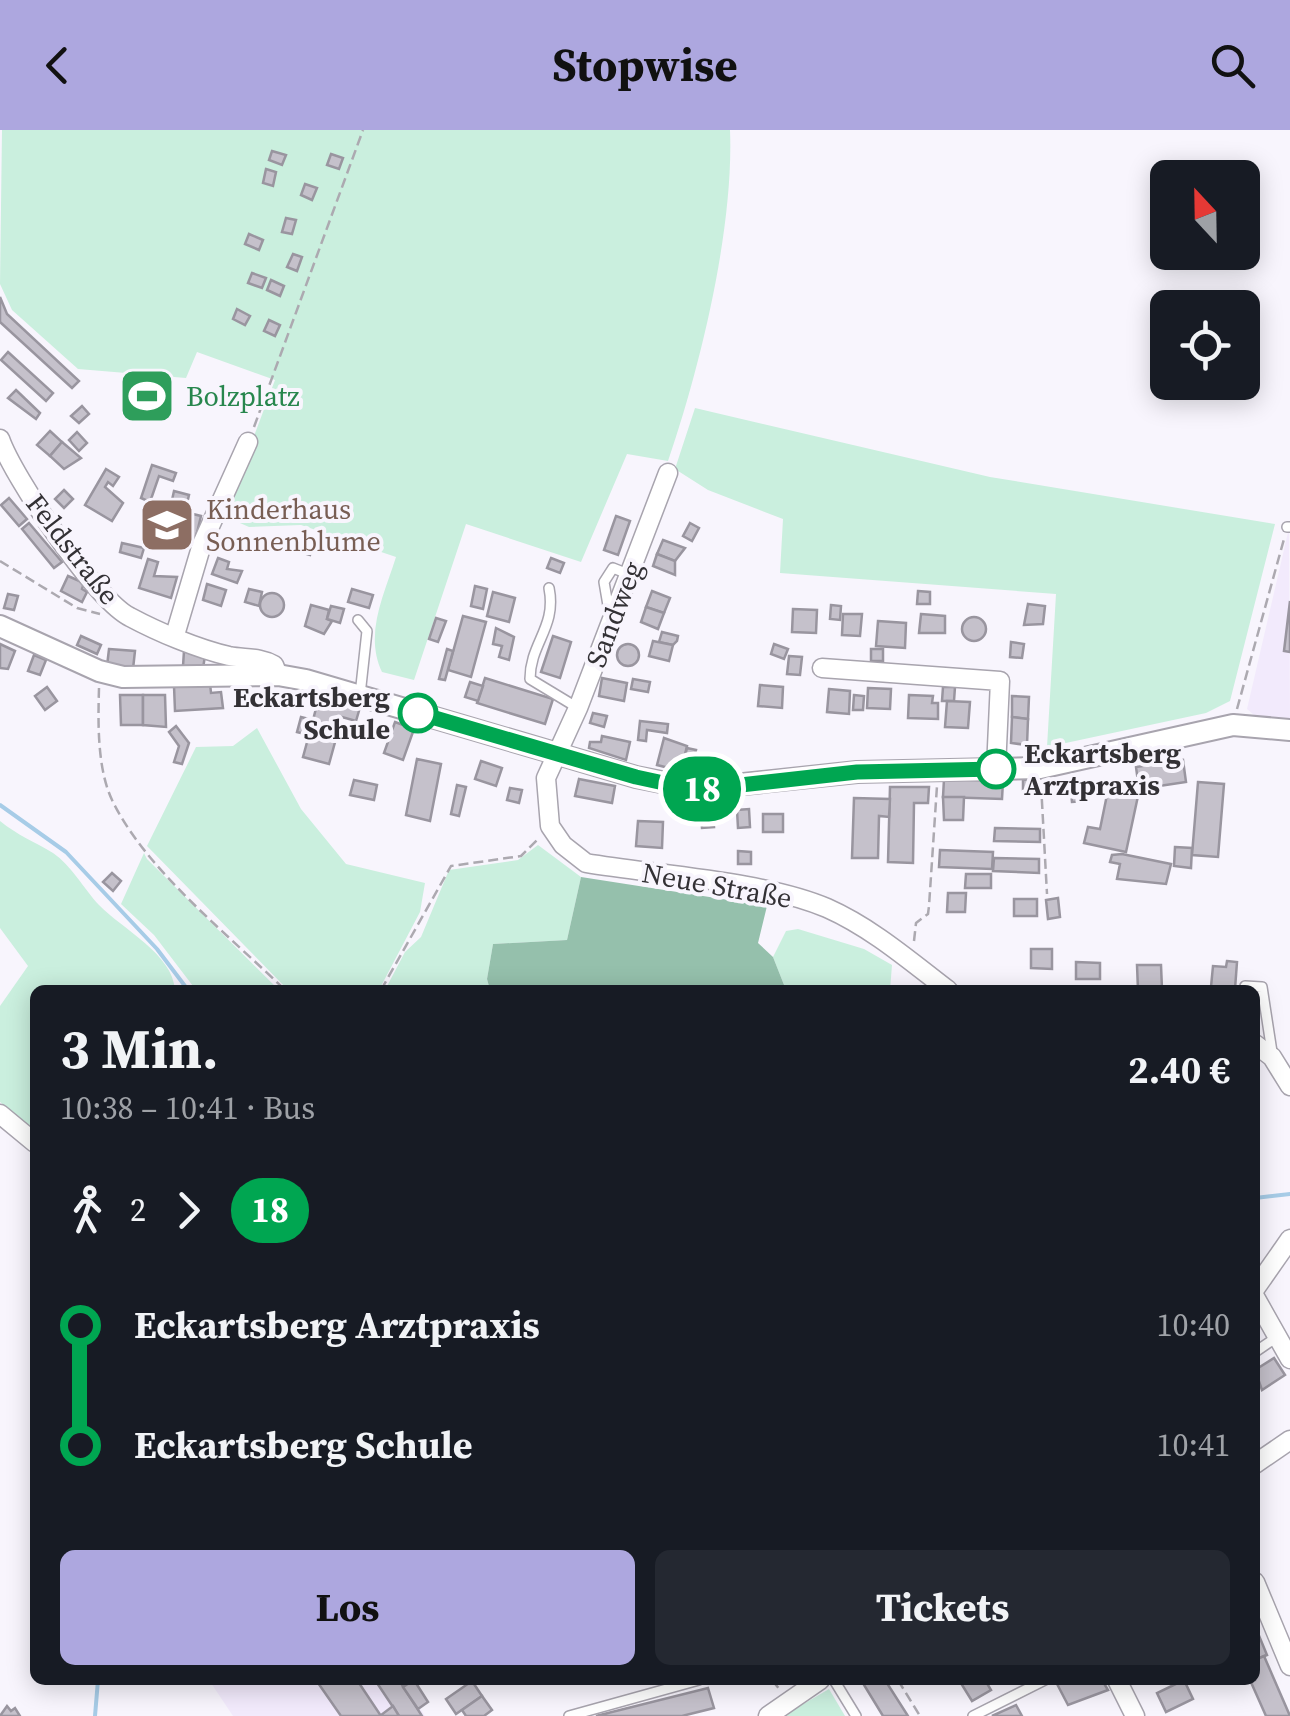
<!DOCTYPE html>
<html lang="de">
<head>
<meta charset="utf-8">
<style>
  body { margin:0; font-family:"Source Serif 4",serif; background:#242831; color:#f1f3f6; height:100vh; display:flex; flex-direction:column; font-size:38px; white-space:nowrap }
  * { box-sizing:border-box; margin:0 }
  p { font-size:32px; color:#9ea1a6 }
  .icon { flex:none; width:55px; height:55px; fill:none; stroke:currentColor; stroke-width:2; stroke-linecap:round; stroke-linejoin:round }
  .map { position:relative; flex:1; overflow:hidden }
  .panel { position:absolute; left:30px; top:855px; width:1230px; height:700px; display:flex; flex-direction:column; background:#171b24; border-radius:15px; box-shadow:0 5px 25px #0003 }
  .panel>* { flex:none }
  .badge { padding:0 20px; border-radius:32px; font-size:35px; line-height:65px }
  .needle { width:65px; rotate:338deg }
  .tools { position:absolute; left:1150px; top:30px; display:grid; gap:20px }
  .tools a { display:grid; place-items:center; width:110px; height:110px; border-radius:15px; background:#171b24; box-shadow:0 5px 25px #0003; font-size:50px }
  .map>.badge { position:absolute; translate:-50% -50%; box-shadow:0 0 0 5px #fff }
  .legs { display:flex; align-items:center; gap:15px; height:110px; padding:0 30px; font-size:32px }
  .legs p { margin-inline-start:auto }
  .summary { display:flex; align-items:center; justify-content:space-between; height:170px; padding:0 30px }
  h1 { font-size:55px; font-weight:700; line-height:75px }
  .primary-button { display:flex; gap:20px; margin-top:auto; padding:20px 30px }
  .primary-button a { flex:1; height:115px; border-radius:15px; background:#ada7df; color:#111; font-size:40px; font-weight:700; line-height:115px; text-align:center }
  .primary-button a+a { background:#242831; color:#f1f3f6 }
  ul { padding:0 30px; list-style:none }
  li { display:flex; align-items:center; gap:35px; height:120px; font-size:38px }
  li i { display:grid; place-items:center; width:15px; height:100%; margin:0 12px; background:currentColor }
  li i::after { content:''; width:25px; height:25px; margin:-12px; border:8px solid; border-radius:50%; background:#171b24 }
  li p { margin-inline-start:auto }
  li:first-child i { background:linear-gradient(#0000 50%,currentColor 0) }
  li:last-child i { background:linear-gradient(currentColor 50%,#0000 0) }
  header { display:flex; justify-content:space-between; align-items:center; height:130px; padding:0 30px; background:#ada7df; color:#111; font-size:45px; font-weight:700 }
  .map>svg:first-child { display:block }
  .built { fill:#f2eafc }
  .green { fill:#caefde }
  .forest { fill:#95c0ac }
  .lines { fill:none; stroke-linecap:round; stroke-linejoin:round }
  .stream { stroke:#a7cce7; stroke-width:4 }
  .building { fill:#c5c1cb; stroke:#99959f; stroke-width:2.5 }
  .service-casing { stroke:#a8a4ae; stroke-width:12 }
  .minor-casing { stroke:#a8a4ae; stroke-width:21 }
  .tertiary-casing { stroke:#a8a4ae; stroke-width:24 }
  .path { stroke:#aca9b0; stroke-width:2.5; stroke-dasharray:10 5; stroke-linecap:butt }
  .service { stroke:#fff; stroke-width:9 }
  .minor { stroke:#fff; stroke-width:18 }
  .tertiary { stroke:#fff; stroke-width:20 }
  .line-1-casing { stroke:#fff; stroke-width:22 }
  .line-1 { stroke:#00a651; stroke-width:15 }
  .stop-1-dot { fill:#fff; stroke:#00a651; stroke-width:5 }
  .labels { text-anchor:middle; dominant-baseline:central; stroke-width:8; stroke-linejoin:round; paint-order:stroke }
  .leisure-label { font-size:28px; fill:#27864d; stroke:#f8f5fd; text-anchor:start }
  .education-label { font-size:28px; fill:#785e54; stroke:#f8f5fd; text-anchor:start }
  .street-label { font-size:28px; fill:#333135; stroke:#f8f5fd }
  .stop-label { font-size:28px; font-weight:bold; fill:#333135; stroke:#f8f5fd; text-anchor:end }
</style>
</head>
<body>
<header><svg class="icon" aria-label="back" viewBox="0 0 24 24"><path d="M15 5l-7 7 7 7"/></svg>Stopwise<svg class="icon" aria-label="search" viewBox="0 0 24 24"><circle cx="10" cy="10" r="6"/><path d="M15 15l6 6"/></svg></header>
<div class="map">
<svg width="1290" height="1586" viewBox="0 0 1290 1586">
  <rect width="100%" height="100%" fill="#f8f5fd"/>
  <!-- built -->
  <g class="built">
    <polygon points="1289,398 1290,592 1261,591 1247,579"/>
    <polygon points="209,1550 402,1550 425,1586 233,1586"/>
  </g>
  <!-- green -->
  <g class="green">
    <path d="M2,0H730C734,99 700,238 668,331L627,324L581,432L466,394L414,550L382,542C364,504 384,465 396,427L301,395L249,397L224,386L275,250L197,222L186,248L78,239L12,180L0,154Z"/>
    <polygon points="135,249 169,265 159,284 125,267"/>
    <polygon points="695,278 990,347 1275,394 1230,571 1206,583 1047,617 1056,464 780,443 783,389 708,360 675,339"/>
    <polygon points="257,598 301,679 346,734 425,753 420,782 379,860 288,860 147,716 196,617 233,616"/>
    <path d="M0,691C17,705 35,712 53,723C71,735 84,759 99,775C122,799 173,824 175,860H35V1001L0,972V876L28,836L0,798Z"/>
    <polygon points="538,715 581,747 567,810 493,814 487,849 490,860 385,860 405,822 421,807 449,740 518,730"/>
    <polygon points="144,723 147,729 279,860 196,860 154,805 121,774"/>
    <polygon points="798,799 864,819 892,835 890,860 786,860 773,827 786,801"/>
    <polygon points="829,1559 845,1586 783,1586"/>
  </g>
  <!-- forest -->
  <polygon class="forest" points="581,747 767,776 758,813 773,827 786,860 490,860 487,849 493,814 567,810"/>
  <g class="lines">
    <!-- stream -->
    <g class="stream">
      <polyline points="0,675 66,722 157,819 188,860"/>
      <polyline points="1255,1068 1290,1064"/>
      <polyline points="95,1586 98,1550"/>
    </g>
  </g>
  <!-- building -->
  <g class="building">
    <polygon points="272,21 286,25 282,35 269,30"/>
    <polygon points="331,24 343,28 339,39 327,35"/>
    <polygon points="266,39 276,42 273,56 263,53"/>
    <polygon points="305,54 317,58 312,70 301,65"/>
    <polygon points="286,88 296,90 292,104 282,102"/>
    <polygon points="249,104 263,110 259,120 245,114"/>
    <polygon points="293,124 302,127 297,141 287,137"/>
    <polygon points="252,143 266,148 262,158 248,153"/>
    <polygon points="271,150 284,156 280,166 267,160"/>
    <polygon points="0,167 7,184 79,251 72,258 0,192"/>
    <polygon points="237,179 250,186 245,195 233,189"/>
    <polygon points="269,190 280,195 275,206 264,201"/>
    <polygon points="8,222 53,263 46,271 1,230"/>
    <polygon points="16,260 40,283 36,289 8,268"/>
    <polygon points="82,276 89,284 79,293 71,286"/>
    <polygon points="50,301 62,312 50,326 37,315"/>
    <polygon points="77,302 87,313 79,321 69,310"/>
    <polygon points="62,312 81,328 64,339 50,326"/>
    <polygon points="152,335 176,343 173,351 159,346 150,372 141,368"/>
    <polygon points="106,339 119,347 113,356 108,352 105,357 123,373 112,391 85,375"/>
    <polygon points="64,360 73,369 64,378 55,369"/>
    <polygon points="174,361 189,365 185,382 201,386 195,411 146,399 152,375 170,379"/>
    <polygon points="9,368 27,389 19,396 1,375"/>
    <polygon points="616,386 630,391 618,425 604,420"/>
    <polygon points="29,393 62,432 54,438 22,399"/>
    <polygon points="690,393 699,398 692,411 683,406"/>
    <polygon points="663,410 685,418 675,431 657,424"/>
    <polygon points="299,411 313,415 310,425 296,421"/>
    <polygon points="122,413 144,418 141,428 120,422"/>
    <polygon points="657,424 675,431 675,445 653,436"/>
    <polygon points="218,428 229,432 227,439 242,441 237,453 212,444"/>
    <polygon points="551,428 564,433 560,443 547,438"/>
    <polygon points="148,429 158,432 154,446 177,447 171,468 139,458"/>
    <polygon points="68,446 84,453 82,459 87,462 82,472 61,461"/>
    <polygon points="207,454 226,460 221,476 203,470"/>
    <polygon points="475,456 487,459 483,479 471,476"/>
    <polygon points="249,459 262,462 259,476 245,472"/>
    <polygon points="352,459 373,465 369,478 348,472"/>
    <polygon points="652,461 670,468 664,483 646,477"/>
    <polygon points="918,461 930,462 930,474 917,474"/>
    <polygon points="493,462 515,468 509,492 487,486"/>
    <circle cx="272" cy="475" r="12"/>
    <polygon points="8,464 18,466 14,480 4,478"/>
    <polygon points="1290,471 1290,522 1284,521"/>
    <polygon points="1028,474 1045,476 1043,494 1024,495"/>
    <polygon points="311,475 329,480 327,489 332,491 324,504 305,496"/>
    <polygon points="831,475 841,476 840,490 830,489"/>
    <polygon points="331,476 344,479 340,493 327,489"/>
    <polygon points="646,477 664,483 658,499 641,492"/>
    <polygon points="793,479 817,480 816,503 792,502"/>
    <polygon points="843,484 862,484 860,506 842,505"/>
    <polygon points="921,484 945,486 945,503 919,503"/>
    <polygon points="463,486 486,492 471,547 448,540"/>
    <circle cx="974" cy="499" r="12"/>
    <polygon points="436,488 446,491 438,512 429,509"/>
    <polygon points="878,491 906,493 905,518 876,516"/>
    <polygon points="496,498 514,507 509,530 499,527 502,516 493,514"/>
    <polygon points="662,502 678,506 677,511 673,515 659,512"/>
    <polygon points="81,506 101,515 97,524 77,515"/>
    <polygon points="553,506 571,512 560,548 541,542"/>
    <polygon points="653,511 673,515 669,531 649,526"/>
    <polygon points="1011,512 1024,514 1022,528 1010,527"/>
    <polygon points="0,514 15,521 8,539 0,538"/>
    <polygon points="774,514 788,519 784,529 771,524"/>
    <circle cx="628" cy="525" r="11"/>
    <polygon points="109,519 135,521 133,539 107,536"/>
    <polygon points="447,519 453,521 445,550 439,549"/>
    <rect x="871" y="519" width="12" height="12"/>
    <polygon points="184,521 205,525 203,539 183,536"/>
    <polygon points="34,525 46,530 40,545 28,541"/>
    <polygon points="789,526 802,527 800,545 787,544"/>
    <polygon points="485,548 553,569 545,594 477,573"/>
    <polygon points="602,548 627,553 624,571 599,566"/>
    <polygon points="633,549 650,552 648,562 631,559"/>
    <polygon points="470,552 483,556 478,571 465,567"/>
    <polygon points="210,553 211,563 221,562 223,578 175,581 174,556"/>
    <polygon points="760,555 783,557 782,578 758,576"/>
    <polygon points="47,557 57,571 45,580 35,566"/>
    <polygon points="943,557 955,557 954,571 942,571"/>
    <polygon points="868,558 891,559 890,579 867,578"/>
    <polygon points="829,559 850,561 849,584 827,582"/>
    <polygon points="320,563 361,574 356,591 342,587 329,634 303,627 309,605 297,602 301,587 313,590"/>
    <polygon points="120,565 143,565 143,595 121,595"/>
    <polygon points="143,565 165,565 166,597 143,595"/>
    <polygon points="854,565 864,566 863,580 853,580"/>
    <polygon points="909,565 933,566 932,573 938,573 938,589 908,588"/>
    <polygon points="1012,566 1029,567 1028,589 1012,587"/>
    <polygon points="947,571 970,572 968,598 945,597"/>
    <polygon points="593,583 607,586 604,597 590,593"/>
    <polygon points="1012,587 1028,589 1027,615 1011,613"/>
    <polygon points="640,591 668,594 667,603 647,600 646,611 638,610"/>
    <polygon points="395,592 414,599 403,630 384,623"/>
    <polygon points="176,596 189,613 182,634 174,632 179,616 169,602"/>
    <polygon points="602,606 630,612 626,630 589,618 590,612 601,612"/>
    <polygon points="664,608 687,616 681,641 657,635"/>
    <polygon points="687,618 696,620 691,641 682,638"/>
    <polygon points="417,629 441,634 430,691 406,685"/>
    <polygon points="1183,630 1186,652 1139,659 1136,637"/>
    <polygon points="481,631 502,638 496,656 475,649"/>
    <polygon points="579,649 615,656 612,673 575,666"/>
    <polygon points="944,649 1003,651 1002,669 943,667"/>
    <polygon points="1036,649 1037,666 1023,666 1023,650"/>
    <polygon points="354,650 377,655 374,670 350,665"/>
    <polygon points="1070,651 1084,651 1086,671 1072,672"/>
    <polygon points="1198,652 1224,654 1218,727 1192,725"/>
    <polygon points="457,655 466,657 459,686 451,684"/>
    <polygon points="890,657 929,657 928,673 914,673 913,733 888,732"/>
    <polygon points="510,658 522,660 519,673 507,670"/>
    <polygon points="1108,660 1138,666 1126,722 1084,713 1088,697 1100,699"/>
    <polygon points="943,667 964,667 963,690 944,690"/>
    <polygon points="854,668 890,669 889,687 879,686 878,728 852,728"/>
    <polygon points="749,679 750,697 738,698 737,680"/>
    <polygon points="713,684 714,697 702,698 701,685"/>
    <rect x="763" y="684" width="20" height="18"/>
    <polygon points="638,691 663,692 662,718 636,716"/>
    <polygon points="995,698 1040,699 1040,712 994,711"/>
    <polygon points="1175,717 1192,718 1191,738 1174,736"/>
    <polygon points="940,720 993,722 992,739 939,737"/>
    <polygon points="738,721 751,722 751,734 738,734"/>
    <polygon points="1122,724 1171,734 1166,754 1117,749 1120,734 1110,732 1112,725"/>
    <polygon points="994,728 1039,729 1039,743 993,741"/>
    <polygon points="112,743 121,751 113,761 103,752"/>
    <polygon points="966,744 991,744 991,758 965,758"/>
    <polygon points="948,763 966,763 965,782 947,782"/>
    <polygon points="1058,768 1060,787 1048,789 1046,770"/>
    <rect x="1014" y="769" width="23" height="17"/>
    <polygon points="1031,819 1052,819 1052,839 1031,838"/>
    <polygon points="1227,831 1237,832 1235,859 1211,857 1213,836 1226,837"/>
    <polygon points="1076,832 1100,833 1100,849 1076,849"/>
    <polygon points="1137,835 1161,835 1162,859 1138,860"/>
    <polygon points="1274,1228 1285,1245 1262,1260 1255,1240"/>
    <polygon points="1255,1496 1267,1525 1255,1530"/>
    <polygon points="1264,1526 1290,1586 1266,1586 1250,1550 1255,1550 1255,1530"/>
    <polygon points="316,1550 357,1550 381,1586 341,1586"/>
    <polygon points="375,1550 399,1550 422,1586 399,1586"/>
    <polygon points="414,1550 428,1572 418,1579 403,1557"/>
    <polygon points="861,1550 885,1550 908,1586 883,1586"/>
    <polygon points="959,1550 985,1550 991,1560 972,1571"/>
    <polygon points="1102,1550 1108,1560 1068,1575 1056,1552"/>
    <polygon points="1184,1550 1193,1569 1166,1582 1157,1563"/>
    <polygon points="472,1551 482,1566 456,1584 446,1569"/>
    <polygon points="708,1558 714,1578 682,1586 596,1586"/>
    <polygon points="482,1566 492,1580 484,1586 466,1586 462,1580"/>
    <polygon points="1016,1575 1022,1586 992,1586"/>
    <polygon points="7,1576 11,1581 15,1578 20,1586 0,1586"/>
    <polygon points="393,1576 399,1586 381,1586 381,1585"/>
  </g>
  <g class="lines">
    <!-- service casing -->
    <g class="service-casing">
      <g id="service">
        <polyline points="1287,397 1290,397"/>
        <path d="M549,458C557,497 530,513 530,549L578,578"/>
        <polyline points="610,487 604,452 613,438 628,444"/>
        <polyline points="358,490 367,501 360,565"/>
        <polyline points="1245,856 1262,857 1272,922"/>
        <polyline points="1255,1222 1277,1207"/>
        <polyline points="834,1550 856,1586"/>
        <polyline points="569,1586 699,1550"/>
        <polyline points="973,1586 1045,1550"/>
      </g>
    </g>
    <!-- minor casing -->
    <g class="minor-casing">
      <g id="minor">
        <path d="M0,309C13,347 96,470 130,487C158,502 198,519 229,526C245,529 260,527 274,535L278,545"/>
        <path d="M668,343L578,578L546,648L550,696L563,715L586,733C657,745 764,751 827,778C872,798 910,831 948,860"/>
        <polyline points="175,505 202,414 248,312"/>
        <polyline points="822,538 1000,551 996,639"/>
        <polyline points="1255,914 1272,927 1290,956"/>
        <polyline points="0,984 35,1013"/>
        <polyline points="1255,1159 1290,1109"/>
        <polyline points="1255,1167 1290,1229"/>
        <polyline points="1255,1334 1290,1310"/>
        <polyline points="1255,1452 1290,1536"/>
        <polyline points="1117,1550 1135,1586"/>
        <polyline points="768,1586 820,1550"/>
      </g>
    </g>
    <!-- tertiary casing -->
    <g class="tertiary-casing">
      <polyline id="tertiary" points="0,496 99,541 123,547 278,545 306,550 636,647 696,659 857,642 1040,638 1233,595 1290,600"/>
    </g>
    <!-- path -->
    <g class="path">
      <polyline points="254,297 363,0"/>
      <polyline points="0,431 77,478 100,484"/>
      <path d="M99,558C98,593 97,640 113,672C147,741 230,806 285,860"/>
      <polyline points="1237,579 1284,409"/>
      <polyline points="1041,654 1047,764"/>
      <polyline points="914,811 916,793 928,784 929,776 937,656"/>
      <polyline points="381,860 451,736 521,726 539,708"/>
      <polyline points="772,1550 780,1560"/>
      <polyline points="898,1550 920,1586"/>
    </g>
    <!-- service -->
    <use href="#service" class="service"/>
    <!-- minor -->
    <use href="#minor" class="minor"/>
    <!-- tertiary -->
    <use href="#tertiary" class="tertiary"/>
  </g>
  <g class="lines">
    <!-- line-1 casing -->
    <g class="line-1-casing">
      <polyline id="line-1" points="418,583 636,647 696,660 857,642 996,639"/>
    </g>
    <!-- line-1 -->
    <use href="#line-1" class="line-1"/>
  </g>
  <!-- icons -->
  <defs>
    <g id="stadium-square" transform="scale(2.875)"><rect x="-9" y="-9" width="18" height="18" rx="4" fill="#2e9e5b" stroke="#f8f5fd"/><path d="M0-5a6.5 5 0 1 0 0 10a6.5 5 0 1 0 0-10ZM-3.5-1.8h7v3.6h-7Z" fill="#fff"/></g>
    <g id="school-square" transform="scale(2.875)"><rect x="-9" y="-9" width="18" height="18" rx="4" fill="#8d6e63" stroke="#f8f5fd"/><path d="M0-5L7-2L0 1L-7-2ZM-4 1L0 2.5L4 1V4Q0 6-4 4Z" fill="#fff"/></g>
  </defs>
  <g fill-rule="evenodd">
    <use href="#stadium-square" x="147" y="266"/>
    <use href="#school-square" x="167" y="395"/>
  </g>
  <!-- markers -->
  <g class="stop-1-dot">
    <circle cx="418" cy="583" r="18"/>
    <circle cx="996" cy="639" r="18"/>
  </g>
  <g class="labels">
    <!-- leisure labels -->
    <g class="leisure-label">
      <text x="186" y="266">Bolzplatz</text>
    </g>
    <!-- education labels -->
    <g class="education-label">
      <text x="206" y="379">Kinderhaus<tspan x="206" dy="32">Sonnenblume</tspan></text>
    </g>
    <!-- street labels -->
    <g class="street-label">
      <text transform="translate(73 419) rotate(52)">Feldstraße</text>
      <text transform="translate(614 484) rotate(-69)">Sandweg</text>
      <text transform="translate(717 755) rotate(10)">Neue Straße</text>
    </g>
    <!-- stop labels -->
    <g class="stop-label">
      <text x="390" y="567">Eckartsberg<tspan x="390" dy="32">Schule</tspan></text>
      <text x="1024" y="623" text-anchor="start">Eckartsberg<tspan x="1024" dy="32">Arztpraxis</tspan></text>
    </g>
  </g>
</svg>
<div class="tools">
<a><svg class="needle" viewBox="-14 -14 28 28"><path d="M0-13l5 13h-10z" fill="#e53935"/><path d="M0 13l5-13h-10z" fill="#9ea1a6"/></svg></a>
<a><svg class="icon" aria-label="locate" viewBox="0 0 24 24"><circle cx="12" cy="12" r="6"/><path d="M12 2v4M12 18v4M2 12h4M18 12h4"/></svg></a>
</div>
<b class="badge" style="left:702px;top:659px;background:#00a651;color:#fff">18</b>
<section class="panel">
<div class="summary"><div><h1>3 Min.</h1><p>10:38 – 10:41 · Bus</p></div><b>2.40 €</b></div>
<div class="legs"><svg class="icon" aria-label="walk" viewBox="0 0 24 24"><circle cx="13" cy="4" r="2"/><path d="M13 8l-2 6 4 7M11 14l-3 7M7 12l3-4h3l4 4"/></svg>2<svg class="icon" aria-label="forward" viewBox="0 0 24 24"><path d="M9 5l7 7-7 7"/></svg><b class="badge" style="background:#00a651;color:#fff">18</b></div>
<ul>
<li><i style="color:#00a651"></i><b>Eckartsberg Arztpraxis</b><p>10:40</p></li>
<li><i style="color:#00a651"></i><b>Eckartsberg Schule</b><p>10:41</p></li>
</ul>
<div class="primary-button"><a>Los</a><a>Tickets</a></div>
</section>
</div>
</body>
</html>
